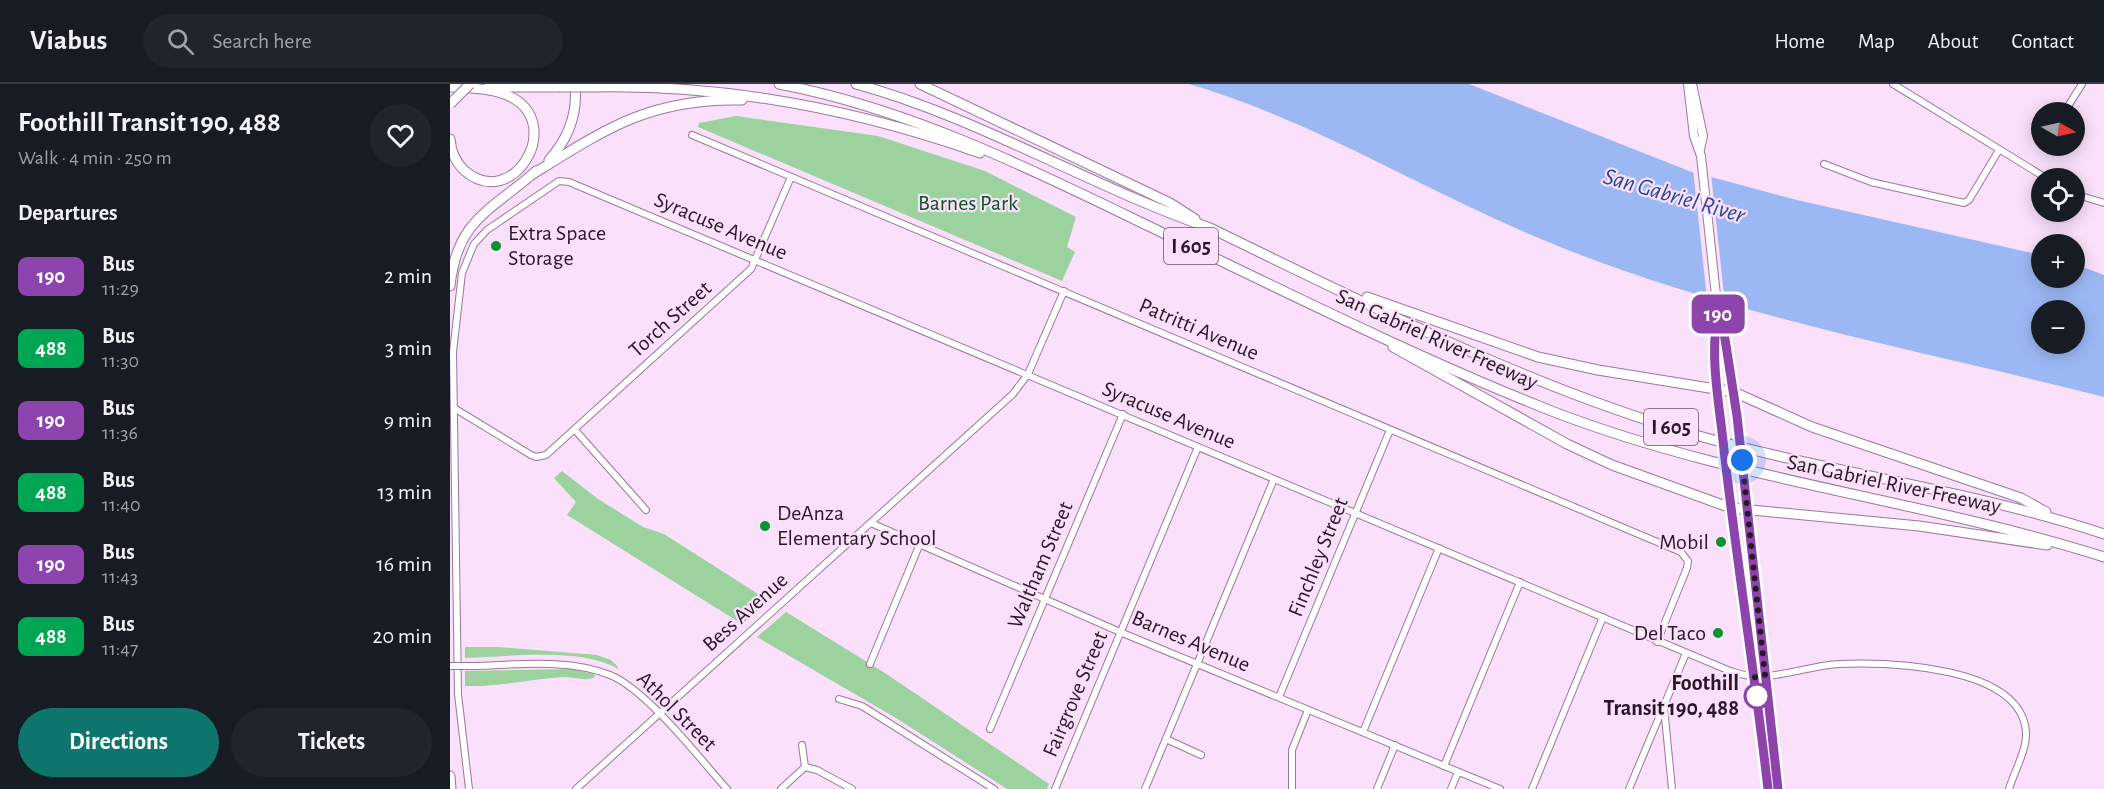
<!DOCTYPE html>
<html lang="en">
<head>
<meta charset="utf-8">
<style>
  body { margin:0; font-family:"Alegreya Sans",sans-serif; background:#20242c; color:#f1f3f6; height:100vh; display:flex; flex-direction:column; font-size:22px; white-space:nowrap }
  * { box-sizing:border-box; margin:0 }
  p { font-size:20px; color:#9ea1a6 }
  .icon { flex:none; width:33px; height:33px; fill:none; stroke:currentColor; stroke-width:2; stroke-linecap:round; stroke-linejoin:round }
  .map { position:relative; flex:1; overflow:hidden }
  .details { display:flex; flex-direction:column; background:#171b24; width:450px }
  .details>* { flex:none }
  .badge { padding:0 12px; border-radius:9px; font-size:21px; line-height:39px }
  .needle { width:39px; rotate:99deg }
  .fabs { position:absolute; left:1581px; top:18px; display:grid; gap:12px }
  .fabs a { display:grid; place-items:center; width:54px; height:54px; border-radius:50%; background:#171b24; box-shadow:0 3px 15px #0003; font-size:30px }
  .you { position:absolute; width:30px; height:30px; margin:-15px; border:4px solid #fff; border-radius:50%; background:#1a73e8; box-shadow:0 0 0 9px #1a73e833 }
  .map>.badge { position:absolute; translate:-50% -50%; box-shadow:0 0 0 3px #fff }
  h2 { padding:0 18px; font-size:22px; line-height:54px }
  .round { display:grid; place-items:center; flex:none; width:63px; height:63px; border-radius:32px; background:#20242c }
  .overview { display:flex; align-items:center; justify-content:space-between; height:102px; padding:0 18px }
  h1 { font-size:28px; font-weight:600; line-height:45px }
  .cta { display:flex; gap:12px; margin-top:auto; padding:12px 18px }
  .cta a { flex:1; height:69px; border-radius:36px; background:#0f766e; color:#fff; font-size:24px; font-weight:600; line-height:69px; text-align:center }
  .cta a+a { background:#20242c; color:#f1f3f6 }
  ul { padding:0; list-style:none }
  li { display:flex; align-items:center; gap:18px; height:72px; padding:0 18px }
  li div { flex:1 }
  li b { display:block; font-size:22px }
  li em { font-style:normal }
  li .badge { min-width:66px; font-weight:700; text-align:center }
  header { display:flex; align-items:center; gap:36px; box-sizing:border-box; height:84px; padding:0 30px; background:#171b24; border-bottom:2px solid #363941 }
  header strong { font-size:28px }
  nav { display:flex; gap:33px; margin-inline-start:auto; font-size:21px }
  .search { width:420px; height:54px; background:#20242c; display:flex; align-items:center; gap:15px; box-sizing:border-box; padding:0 21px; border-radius:33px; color:#9ea1a6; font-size:22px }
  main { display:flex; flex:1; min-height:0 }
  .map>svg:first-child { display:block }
  .green { fill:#9cd29e }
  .water { fill:#9cb8f4; fill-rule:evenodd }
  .pier { fill:#fae0fa }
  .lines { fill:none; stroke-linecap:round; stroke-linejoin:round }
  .minor-casing { stroke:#9d769e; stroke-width:8 }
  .major-casing { stroke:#9d769e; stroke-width:10 }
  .highway-casing { stroke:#9d769e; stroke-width:11 }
  .minor { stroke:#fff; stroke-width:6 }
  .major { stroke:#fff; stroke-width:8 }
  .highway { stroke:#fff; stroke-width:9 }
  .minor-bridge-casing { stroke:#9d769e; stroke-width:8; stroke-linecap:butt }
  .major-bridge-casing { stroke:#9d769e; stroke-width:10; stroke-linecap:butt }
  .highway-bridge-casing { stroke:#9d769e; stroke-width:11; stroke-linecap:butt }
  .minor-bridge { stroke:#fff; stroke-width:6 }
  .major-bridge { stroke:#fff; stroke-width:8 }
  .highway-bridge { stroke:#fff; stroke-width:9 }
  .line-casing { stroke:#fff; stroke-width:14 }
  .line { stroke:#8e44ad; stroke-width:9 }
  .walk { stroke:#271727; stroke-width:6; stroke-dasharray:0 10.8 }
  .poi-dot { fill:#02952c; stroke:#fae0fa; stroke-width:2 }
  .stop-dot { fill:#fff; stroke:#8e44ad; stroke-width:3 }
  .labels { text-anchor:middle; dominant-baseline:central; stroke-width:4.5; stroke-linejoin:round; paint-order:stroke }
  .shield { fill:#fae0fa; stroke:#665366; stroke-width:1.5 }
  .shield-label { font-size:21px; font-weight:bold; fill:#271727 }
  .park-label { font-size:22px; fill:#095519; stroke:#fae0fa }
  .street-label { font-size:22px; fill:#271727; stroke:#fae0fa }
  .poi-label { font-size:22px; fill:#271727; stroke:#fae0fa; text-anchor:start }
  .stop-label { font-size:22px; font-weight:bold; fill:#271727; stroke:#fae0fa; text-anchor:end }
  .water-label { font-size:24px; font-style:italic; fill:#27469c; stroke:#fae0fa }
</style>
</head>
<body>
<header>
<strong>Viabus</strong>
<div class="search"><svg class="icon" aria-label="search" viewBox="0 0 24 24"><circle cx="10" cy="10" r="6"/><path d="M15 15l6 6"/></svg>Search here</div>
<nav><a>Home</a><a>Map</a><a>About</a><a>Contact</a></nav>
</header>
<main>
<section class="details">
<div class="overview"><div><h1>Foothill Transit 190, 488</h1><p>Walk · 4 min · 250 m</p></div><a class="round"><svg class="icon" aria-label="heart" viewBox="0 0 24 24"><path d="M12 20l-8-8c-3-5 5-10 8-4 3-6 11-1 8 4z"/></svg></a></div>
<h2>Departures</h2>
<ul>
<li><span class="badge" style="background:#8e44ad;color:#fff">190</span><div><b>Bus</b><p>11:29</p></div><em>2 min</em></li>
<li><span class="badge" style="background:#00a651;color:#fff">488</span><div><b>Bus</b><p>11:30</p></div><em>3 min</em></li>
<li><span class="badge" style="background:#8e44ad;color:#fff">190</span><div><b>Bus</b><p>11:36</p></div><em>9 min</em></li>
<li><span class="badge" style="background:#00a651;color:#fff">488</span><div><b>Bus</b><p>11:40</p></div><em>13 min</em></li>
<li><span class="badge" style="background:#8e44ad;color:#fff">190</span><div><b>Bus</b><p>11:43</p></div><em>16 min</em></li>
<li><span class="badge" style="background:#00a651;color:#fff">488</span><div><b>Bus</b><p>11:47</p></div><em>20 min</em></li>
</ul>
<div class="cta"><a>Directions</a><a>Tickets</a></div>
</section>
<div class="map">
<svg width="1654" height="705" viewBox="0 0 1654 705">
  <rect width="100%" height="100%" fill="#fae0fa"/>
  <!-- green -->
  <g class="green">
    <polygon points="286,32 428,52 535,87 626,133 617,163 625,168 612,197 248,43 249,39"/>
    <polygon points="112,387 148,415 193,443 214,450 319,517 292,540 117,431 126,418 104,394"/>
    <polygon points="336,528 435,589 599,700 597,705 557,705 446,634 307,553"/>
    <path d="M15,563H49L147,571L161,576L168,583V585C131,563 57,573 15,574Z"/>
    <path d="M120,585L144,590L145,593C137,598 123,593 113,593C81,595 48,603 15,602V587Z"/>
  </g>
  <!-- water -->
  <path class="water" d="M739,0H1019L1239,87L1347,116L1591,171L1592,194H1624L1625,180L1654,191V313C1467,265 1269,230 1091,155C973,106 862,36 739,0ZM1592,226H1624V260H1592Z"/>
  <!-- pier -->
  <polygon class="pier" points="1243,85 1261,90 1275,220 1257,215"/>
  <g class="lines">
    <!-- minor casing -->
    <g class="minor-casing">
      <g id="minor">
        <polyline points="1443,0 1596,94"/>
        <polyline points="1615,27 1632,0"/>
        <polyline points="242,51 1231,468 1238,477 1237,484 1207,558"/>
        <polyline points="1374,80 1421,98 1514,119 1519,116 1549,66"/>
        <polyline points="1624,110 1654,119"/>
        <polyline points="4,324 81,371 86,373 96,371 301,185 341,93"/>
        <polyline points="125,346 196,426"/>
        <polyline points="421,439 670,548 1050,705"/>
        <polyline points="420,580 469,462"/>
        <path d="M23,582C67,581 118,574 160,591C197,606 249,674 277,705"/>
        <polyline points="829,613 940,346"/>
        <polyline points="389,615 412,622 544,705"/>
        <polyline points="1214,623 1222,705"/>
        <polyline points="540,645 673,330"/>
        <polyline points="913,648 989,464"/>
        <polyline points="716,655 751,671"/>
        <polyline points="352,661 355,683 367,686 402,705"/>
        <polyline points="994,682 1070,498"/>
        <path d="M19,705L8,610L3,268L12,189L24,160L37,146L109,97L119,98L1280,587C1288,589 1298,593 1307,593C1334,592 1361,582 1388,580C1437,578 1571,581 1576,648C1577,666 1564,688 1559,705"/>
        <polyline points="126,705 563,310 578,290 614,207"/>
        <polyline points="331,705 355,683"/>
        <polyline points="605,705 748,363"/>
        <polyline points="695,705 824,395"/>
        <polyline points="842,705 842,666 858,626"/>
        <polyline points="927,705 945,661"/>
        <polyline points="1001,705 1008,688"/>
        <polyline points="1082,705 1153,533"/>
        <polyline points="1179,705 1236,569"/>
      </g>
    </g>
    <!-- major casing -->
    <g class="major-casing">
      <g id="major">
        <polyline points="1238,0 1244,52 1251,72 1268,230 1273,242 1288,344"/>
        <polyline points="1242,0 1253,52 1250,65"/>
        <path d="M1268,231C1259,268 1269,312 1273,349"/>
        <polyline points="1278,400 1318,705"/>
        <polyline points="1294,405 1328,705"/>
      </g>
    </g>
    <!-- highway casing -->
    <g class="highway-casing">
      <g id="highway">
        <path d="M329,0C455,24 571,80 686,136C822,201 958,270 1099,326C1278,396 1471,415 1654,473"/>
        <path d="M406,0C530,34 639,102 760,144C917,220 1074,301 1242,350C1378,389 1519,405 1654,450"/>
        <polyline points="470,0 720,119 745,135"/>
        <path d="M0,3C20,4 45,4 63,14C114,43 62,127 15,87C5,78 1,68 0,55"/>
        <polyline points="38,3 107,3"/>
        <path d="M141,3C274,0 405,25 530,69"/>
        <path d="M99,76C119,54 128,29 125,0"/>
        <path d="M83,90C157,44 201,14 292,16"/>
        <path d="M0,202C7,135 41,127 86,87"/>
        <polyline points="917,213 1088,273 1148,286 1284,308 1362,343 1571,414 1596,428"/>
        <polyline points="943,263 1117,360 1162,381 1281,424 1469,442 1597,461"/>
        <polyline points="0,692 1,705"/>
      </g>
    </g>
    <!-- minor -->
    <use href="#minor" class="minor"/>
    <!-- major -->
    <use href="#major" class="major"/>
    <!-- highway -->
    <use href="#highway" class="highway"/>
    <!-- minor-bridge casing -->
    <g class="minor-bridge-casing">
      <polyline id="minor-bridge" points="0,582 23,582"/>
    </g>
    <!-- major-bridge casing -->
    <g class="major-bridge-casing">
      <g id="major-bridge">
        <polyline points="1288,344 1294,405"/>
        <polyline points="1273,349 1278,400"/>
      </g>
    </g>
    <!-- highway-bridge casing -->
    <g class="highway-bridge-casing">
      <g id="highway-bridge">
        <polyline points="107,3 141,3"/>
        <polyline points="0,20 20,0"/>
      </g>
    </g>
    <!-- minor-bridge -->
    <use href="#minor-bridge" class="minor-bridge"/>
    <!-- major-bridge -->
    <use href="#major-bridge" class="major-bridge"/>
    <!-- highway-bridge -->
    <use href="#highway-bridge" class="highway-bridge"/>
  </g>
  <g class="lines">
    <!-- line casing -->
    <g class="line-casing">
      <path id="line" d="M1318,705C1305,592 1287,479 1274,366C1270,323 1259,273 1268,230L1273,242L1287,332L1328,705"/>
    </g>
    <!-- line -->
    <use href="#line" class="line"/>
    <!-- walk -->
    <polyline class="walk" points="1292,376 1315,591 1305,593 1307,612"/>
  </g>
  <!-- markers -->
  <g class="poi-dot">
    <circle cx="46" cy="162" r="6"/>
    <circle cx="315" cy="442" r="6"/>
    <circle cx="1271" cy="458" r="6"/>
    <circle cx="1268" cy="549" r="6"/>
  </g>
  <circle class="stop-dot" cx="1307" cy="612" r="12"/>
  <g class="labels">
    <!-- shield labels -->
    <g class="shield">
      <rect x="714" y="144" width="54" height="36" rx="4.5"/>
      <rect x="1194" y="325" width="54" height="36" rx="4.5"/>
    </g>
    <g class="shield-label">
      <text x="741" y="162">I 605</text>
      <text x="1221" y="343">I 605</text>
    </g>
    <!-- park labels -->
    <g class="park-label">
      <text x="518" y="119">Barnes Park</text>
    </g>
    <!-- street labels -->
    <g class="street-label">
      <text transform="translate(271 142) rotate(23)">Syracuse Avenue</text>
      <text transform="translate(220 235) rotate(-42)">Torch Street</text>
      <text transform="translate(749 245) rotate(23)">Patritti Avenue</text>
      <text transform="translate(987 255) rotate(24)">San Gabriel River Freeway</text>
      <text transform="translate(719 331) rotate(23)">Syracuse Avenue</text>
      <text transform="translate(1444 400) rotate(12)">San Gabriel River Freeway</text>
      <text transform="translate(868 473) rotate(-68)">Finchley Street</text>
      <text transform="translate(590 481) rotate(-67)">Waltham Street</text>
      <text transform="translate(295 528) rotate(-42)">Bess Avenue</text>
      <text transform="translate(741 557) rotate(23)">Barnes Avenue</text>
      <text transform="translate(625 610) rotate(-67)">Fairgrove Street</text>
      <text transform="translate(227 627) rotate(45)">Athol Street</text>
    </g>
    <!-- poi labels -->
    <g class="poi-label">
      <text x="58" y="149">Extra Space<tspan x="58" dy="25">Storage</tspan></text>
      <text x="327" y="429">DeAnza<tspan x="327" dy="25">Elementary School</tspan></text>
      <text x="1259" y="458" text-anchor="end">Mobil</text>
      <text x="1256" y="549" text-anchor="end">Del Taco</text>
    </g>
    <!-- stop labels -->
    <g class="stop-label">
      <text x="1289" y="599">Foothill<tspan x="1289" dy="25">Transit 190, 488</tspan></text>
    </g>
    <!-- water labels -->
    <g class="water-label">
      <text transform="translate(1224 112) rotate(16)">San Gabriel River</text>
    </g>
  </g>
</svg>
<div class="fabs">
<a><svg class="needle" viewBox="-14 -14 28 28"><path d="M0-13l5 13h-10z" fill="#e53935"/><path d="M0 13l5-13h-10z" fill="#9ea1a6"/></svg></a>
<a><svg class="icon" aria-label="locate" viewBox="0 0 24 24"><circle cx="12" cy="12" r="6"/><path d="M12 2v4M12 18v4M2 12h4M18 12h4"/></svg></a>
<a>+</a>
<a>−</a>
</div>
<div class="you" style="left:1292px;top:376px"></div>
<b class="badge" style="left:1268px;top:230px;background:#8e44ad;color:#fff">190</b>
</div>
</main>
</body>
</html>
